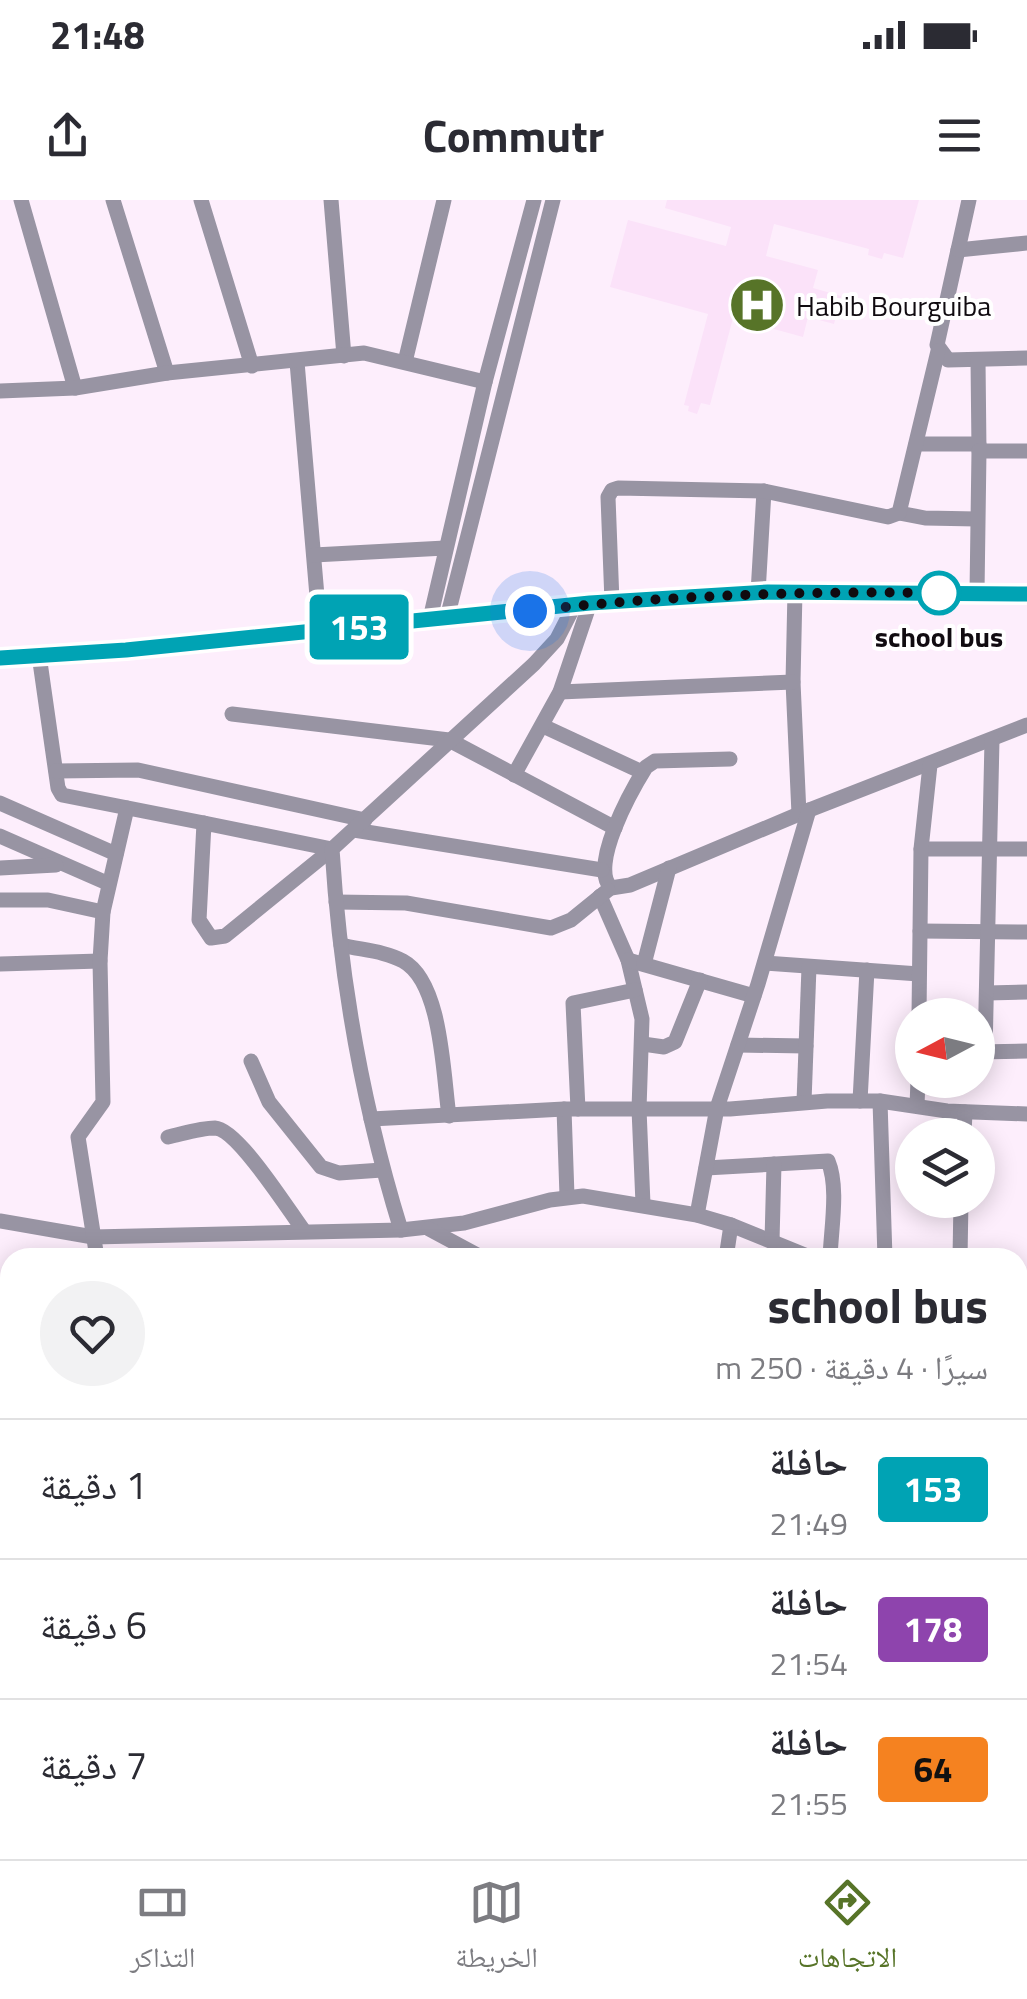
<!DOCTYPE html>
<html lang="ar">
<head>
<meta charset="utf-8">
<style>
  body { margin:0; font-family:"Titillium Web","Noto Naskh Arabic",sans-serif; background:#f2f2f3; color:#2b2b33; direction:rtl; height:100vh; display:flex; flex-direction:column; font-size:38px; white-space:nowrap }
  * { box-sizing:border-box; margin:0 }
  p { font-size:32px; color:#7c7c81 }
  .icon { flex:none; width:55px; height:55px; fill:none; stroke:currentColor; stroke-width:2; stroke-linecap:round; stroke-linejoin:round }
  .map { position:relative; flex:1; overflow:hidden; direction:ltr }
  .sheet { position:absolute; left:0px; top:1048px; width:1028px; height:612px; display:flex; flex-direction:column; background:#fff; border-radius:30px 30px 0 0; box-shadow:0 5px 25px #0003; direction:rtl }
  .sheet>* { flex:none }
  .badge { padding:0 20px; border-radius:8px; font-size:35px; line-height:65px }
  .needle { width:65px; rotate:263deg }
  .buttons { position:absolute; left:895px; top:798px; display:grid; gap:20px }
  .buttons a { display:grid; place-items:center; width:100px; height:100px; border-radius:50%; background:#fff; box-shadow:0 5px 25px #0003; font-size:50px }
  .you { position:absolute; width:50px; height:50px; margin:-25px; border:8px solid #fff; border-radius:50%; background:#1a73e8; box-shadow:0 0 0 15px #1a73e833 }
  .map>.badge { position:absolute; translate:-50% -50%; box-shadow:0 0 0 5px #fff }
  .round { display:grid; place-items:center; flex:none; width:105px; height:105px; border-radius:52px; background:#f2f2f3 }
  .head { display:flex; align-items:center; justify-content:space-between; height:170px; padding:0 40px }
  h1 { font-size:48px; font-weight:700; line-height:75px }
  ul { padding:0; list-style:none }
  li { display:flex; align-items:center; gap:30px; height:140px; padding:0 40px; border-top:2px solid #e1e1e2 }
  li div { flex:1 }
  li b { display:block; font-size:38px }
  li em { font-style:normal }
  li .badge { min-width:110px; font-weight:700; text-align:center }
  .status { display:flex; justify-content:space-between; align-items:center; height:70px; padding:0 50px; background:#fff; direction:ltr }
  .status svg { height:28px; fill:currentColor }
  header { display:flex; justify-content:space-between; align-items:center; height:130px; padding:0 40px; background:#fff; font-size:45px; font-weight:700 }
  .tabs { display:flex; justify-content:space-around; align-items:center; height:140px; border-top:2px solid #e1e1e2; background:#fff; font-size:28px; color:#7c7c81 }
  .tabs a { display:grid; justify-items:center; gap:5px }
  .tabs .selected { color:#577428 }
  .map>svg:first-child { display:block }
  .built { fill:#fbe2f9 }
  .green { fill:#d9bcb6 }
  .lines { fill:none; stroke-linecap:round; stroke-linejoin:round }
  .minor { stroke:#9894a3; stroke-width:15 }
  .major { stroke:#4e4760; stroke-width:18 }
  .line-casing { stroke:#fff; stroke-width:22 }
  .line { stroke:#00a3b4; stroke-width:15 }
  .walk { stroke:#100b10; stroke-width:10; stroke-dasharray:0 18 }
  .stop-dot { fill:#fff; stroke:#00a3b4; stroke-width:5 }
  .labels { text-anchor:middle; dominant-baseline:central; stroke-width:8; stroke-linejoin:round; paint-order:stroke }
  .poi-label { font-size:28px; fill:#100b10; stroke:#fff; text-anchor:start }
  .stop-label { font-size:28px; font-weight:bold; fill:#100b10; stroke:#fff }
</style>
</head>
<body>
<div class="status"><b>21:48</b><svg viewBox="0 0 49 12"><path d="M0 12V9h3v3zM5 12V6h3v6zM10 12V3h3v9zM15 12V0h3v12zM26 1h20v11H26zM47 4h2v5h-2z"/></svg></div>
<header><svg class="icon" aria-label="menu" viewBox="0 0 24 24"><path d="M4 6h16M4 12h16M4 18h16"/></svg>Commutr<svg class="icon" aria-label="share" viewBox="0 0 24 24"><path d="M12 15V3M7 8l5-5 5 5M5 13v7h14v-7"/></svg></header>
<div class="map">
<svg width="1027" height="1659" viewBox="0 0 1027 1659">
  <rect width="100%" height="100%" fill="#fdeefc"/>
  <!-- built -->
  <polygon class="built" points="667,0 919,0 903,58 884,53 882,59 868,55 869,49 774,24 766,56 818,70 813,88 841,96 834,124 808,117 803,137 733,118 710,205 701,203 697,214 688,211 689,206 684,205 708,114 610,87 628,20 726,46 731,27 665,8"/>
  <!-- green -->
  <polygon class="green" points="0,1605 10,1611 10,1650 51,1650 58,1659 0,1659"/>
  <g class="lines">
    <!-- minor -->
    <g class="minor">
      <polyline points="21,0 75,188"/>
      <polyline points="113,0 167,173"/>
      <polyline points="201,0 252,166"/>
      <polyline points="331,0 344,156"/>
      <polyline points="1027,43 958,50 937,145 948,160 1027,158"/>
      <polyline points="958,50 969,0"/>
      <polyline points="978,160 979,251"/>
      <polyline points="297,162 320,431"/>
      <polyline points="405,162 444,0"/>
      <polyline points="0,191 75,188 167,173 364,153 485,182"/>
      <polyline points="916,244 979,244"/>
      <polyline points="899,313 925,318 977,319"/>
      <polyline points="314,355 445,348"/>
      <polyline points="795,391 793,482 799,614"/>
      <polyline points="758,393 764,291"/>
      <polyline points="977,393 979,251 1027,251"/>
      <polyline points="612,402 608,297 612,290 618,288 764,291 888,317 899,313 938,151"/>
      <polyline points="447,418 553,0"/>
      <polyline points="430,419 485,182 534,0"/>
      <polyline points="39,455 58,588 62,595 204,623"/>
      <polyline points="560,492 793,482"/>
      <polyline points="232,514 449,540 615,628"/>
      <polyline points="543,526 642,572"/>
      <path d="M730,559L655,561L646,567C631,591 589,666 611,688L630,685L799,614L1027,525"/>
      <polyline points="56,571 138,570 365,620"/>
      <polyline points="514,575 560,492 590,403"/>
      <polyline points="0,603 116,654"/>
      <polygon points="204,623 332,649 225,736 211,738 199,720"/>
      <polyline points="354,630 602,670"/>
      <polyline points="0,636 107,683"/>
      <polyline points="921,649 1027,649"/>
      <polyline points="0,668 56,665"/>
      <polyline points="600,696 628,760 642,819 639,909 643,1004"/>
      <polyline points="0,700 48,700 103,712"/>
      <polyline points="336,702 406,703 551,728 571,720 608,690"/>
      <polyline points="920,731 1027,732"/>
      <path d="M341,745C361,750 385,751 403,761C442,782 443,875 449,916"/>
      <polyline points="628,760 754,796"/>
      <polyline points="765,763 919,774"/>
      <polyline points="0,764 100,761"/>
      <polyline points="644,764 669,668"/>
      <polyline points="987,793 1027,792"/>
      <polyline points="919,815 921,649 930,565"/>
      <polyline points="643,844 664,847 675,842 700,780"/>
      <polyline points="738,845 806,846"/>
      <polyline points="978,852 1027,851"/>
      <polyline points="985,852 992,540"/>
      <polyline points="251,861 269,902 321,967 339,973 382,970"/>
      <polyline points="860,901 867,770"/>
      <polyline points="880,901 885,1058"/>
      <polyline points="804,902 809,767"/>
      <polyline points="917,906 918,880"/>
      <polyline points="564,909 567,996"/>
      <polyline points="578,909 573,803 635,790"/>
      <polyline points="371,919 564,909 730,909 827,901 880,901 947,911 1027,914"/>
      <polyline points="964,935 965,912"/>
      <path d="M168,937C182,934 200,928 215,928C238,929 289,1011 304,1031"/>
      <path d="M706,968L828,961C839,987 831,1029 830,1058"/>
      <polyline points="697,1015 717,908 758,784 809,610"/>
      <polyline points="0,1021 93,1037 401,1030 464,1023 550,1000 583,996 697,1015 731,1025 812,1058"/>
      <polyline points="429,1029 483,1058"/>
      <path d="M401,1030C363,907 340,777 332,649L534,464L557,439L574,406"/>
      <polyline points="772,1041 774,964"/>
      <polyline points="97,1058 78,937 103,902 100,761 103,712 127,608"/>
      <polyline points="726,1058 731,1025"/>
      <polyline points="960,1058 961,1000"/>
      <polyline points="1018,1133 1027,1134"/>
      <polyline points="0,1160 10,1171"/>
      <polyline points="1018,1236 1027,1240"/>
      <polyline points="0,1261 10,1267"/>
      <polyline points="1018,1274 1027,1253"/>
      <polyline points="1018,1334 1027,1339"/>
      <polyline points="0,1449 10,1429"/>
      <polyline points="0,1481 10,1487"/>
      <polyline points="1018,1498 1027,1481"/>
      <polyline points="1018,1527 1027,1533"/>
      <polyline points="0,1566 10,1573"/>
      <polyline points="1018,1603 1027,1610"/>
      <polyline points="835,1650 856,1659"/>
      <polyline points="927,1659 931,1650"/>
    </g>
    <!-- major -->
    <polyline class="major" points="0,458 126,449 590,403 768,392 1027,394"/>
  </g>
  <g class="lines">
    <!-- line casing -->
    <g class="line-casing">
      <polyline id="line" points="0,458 126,450 590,403 768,392 1027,394"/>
    </g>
    <!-- line -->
    <use href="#line" class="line"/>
    <!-- walk -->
    <path class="walk" d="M530,411C666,395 807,391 939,393"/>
  </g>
  <!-- icons -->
  <defs>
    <g id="hospital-disc" transform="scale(2.875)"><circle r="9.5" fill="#577428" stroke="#fff"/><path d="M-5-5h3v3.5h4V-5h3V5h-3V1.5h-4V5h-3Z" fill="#fff"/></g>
  </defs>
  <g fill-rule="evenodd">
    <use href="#hospital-disc" x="757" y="105"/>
  </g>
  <!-- markers -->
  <circle class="stop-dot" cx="939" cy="393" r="20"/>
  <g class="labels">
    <!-- poi labels -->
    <g class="poi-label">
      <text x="796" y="105">Habib Bourguiba</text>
    </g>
    <!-- stop labels -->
    <g class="stop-label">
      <text x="939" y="436">school bus</text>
    </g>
  </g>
</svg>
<div class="buttons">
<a><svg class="needle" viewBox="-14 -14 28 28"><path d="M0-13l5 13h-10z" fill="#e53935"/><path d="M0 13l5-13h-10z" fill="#7c7c81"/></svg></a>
<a><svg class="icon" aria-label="layers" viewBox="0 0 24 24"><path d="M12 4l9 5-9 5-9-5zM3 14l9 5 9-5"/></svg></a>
</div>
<div class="you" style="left:530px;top:411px"></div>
<b class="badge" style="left:359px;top:427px;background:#00a3b4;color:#fff">153</b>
<section class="sheet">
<div class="head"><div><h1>school bus</h1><p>سيرًا · 4 دقيقة · 250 m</p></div><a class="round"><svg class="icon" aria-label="heart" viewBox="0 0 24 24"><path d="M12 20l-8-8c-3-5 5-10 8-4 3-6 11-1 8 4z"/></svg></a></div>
<ul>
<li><span class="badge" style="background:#00a3b4;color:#fff">153</span><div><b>حافلة</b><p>21:49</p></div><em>1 دقيقة</em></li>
<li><span class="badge" style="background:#8e44ad;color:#fff">178</span><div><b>حافلة</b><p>21:54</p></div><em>6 دقيقة</em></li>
<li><span class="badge" style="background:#f58220;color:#111">64</span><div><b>حافلة</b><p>21:55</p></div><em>7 دقيقة</em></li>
</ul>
</section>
</div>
<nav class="tabs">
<a class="selected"><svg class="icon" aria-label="directions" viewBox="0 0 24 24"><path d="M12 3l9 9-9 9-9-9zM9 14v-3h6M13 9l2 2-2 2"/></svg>الاتجاهات</a>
<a><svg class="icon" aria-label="map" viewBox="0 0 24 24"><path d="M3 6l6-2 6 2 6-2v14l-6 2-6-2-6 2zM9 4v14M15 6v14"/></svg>الخريطة</a>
<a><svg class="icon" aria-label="tickets" viewBox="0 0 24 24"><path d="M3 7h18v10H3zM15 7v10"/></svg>التذاكر</a>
</nav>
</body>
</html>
